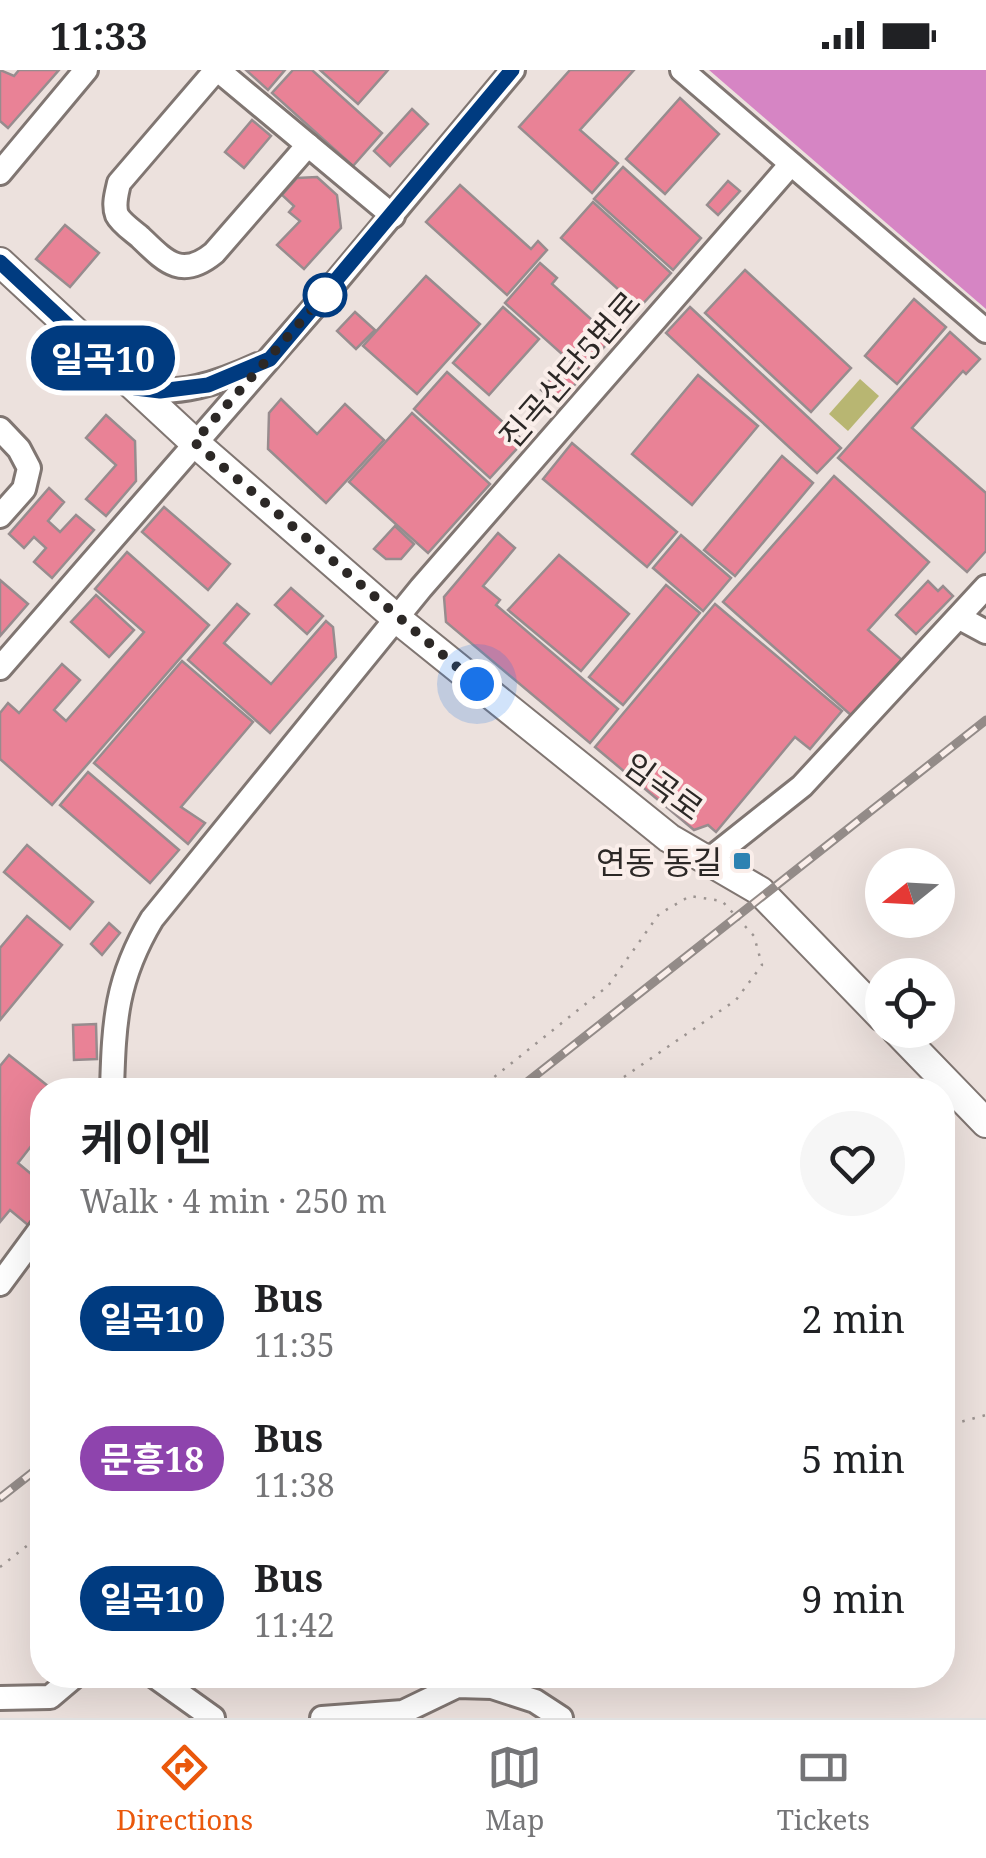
<!DOCTYPE html>
<html lang="en">
<head>
<meta charset="utf-8">
<style>
  body { margin:0; font-family:"Noto Serif","Noto Sans KR",serif; background:#f6f6f6; color:#202124; height:100vh; display:flex; flex-direction:column; font-size:38px; white-space:nowrap }
  * { box-sizing:border-box; margin:0 }
  p { font-size:32px; color:#757577 }
  .icon { flex:none; width:55px; height:55px; fill:none; stroke:currentColor; stroke-width:2; stroke-linecap:round; stroke-linejoin:round }
  .map { position:relative; flex:1; overflow:hidden }
  .sheet { position:absolute; left:30px; top:1008px; width:925px; height:610px; display:flex; flex-direction:column; background:#fff; border-radius:40px; box-shadow:0 10px 40px #0002 }
  .sheet>* { flex:none }
  .badge { padding:0 20px; border-radius:32px; font-size:35px; line-height:65px }
  .needle { width:65px; rotate:252deg }
  .fabs { position:absolute; left:865px; top:778px; display:grid; gap:20px }
  .fabs a { display:grid; place-items:center; width:90px; height:90px; border-radius:50%; background:#fff; box-shadow:0 10px 40px #0002; font-size:50px }
  .you { position:absolute; width:50px; height:50px; margin:-25px; border:8px solid #fff; border-radius:50%; background:#1a73e8; box-shadow:0 0 0 15px #1a73e833 }
  .map>.badge { position:absolute; translate:-50% -50%; box-shadow:0 0 0 5px #fff }
  .round { display:grid; place-items:center; flex:none; width:105px; height:105px; border-radius:52px; background:#f6f6f6 }
  .head { display:flex; align-items:center; justify-content:space-between; height:170px; padding:0 50px }
  h1 { font-size:48px; font-weight:600; line-height:75px }
  ul { padding:0; list-style:none }
  li { display:flex; align-items:center; gap:30px; height:140px; padding:0 50px }
  li div { flex:1 }
  li b { display:block; font-size:38px }
  li em { font-style:normal }
  li .badge { min-width:110px; font-weight:700; text-align:center }
  .status { display:flex; justify-content:space-between; align-items:center; height:70px; padding:0 50px; background:#fff; direction:ltr }
  .status svg { height:28px; fill:currentColor }
  .tabs { display:flex; justify-content:space-around; align-items:center; height:140px; border-top:2px solid #e0e0e0; background:#fff; font-size:28px; color:#757577 }
  .tabs a { display:grid; justify-items:center; gap:5px }
  .tabs .selected { color:#ea580c }
  .map>svg:first-child { display:block }
  .green { fill:#b8b672 }
  .water { fill:#d685c4 }
  .building { fill:#e98296; stroke:#978c8e; stroke-width:2.5 }
  .lines { fill:none; stroke-linecap:round; stroke-linejoin:round }
  .minor-casing { stroke:#807672; stroke-width:28 }
  .major-casing { stroke:#807672; stroke-width:32 }
  .path { stroke:#9c9491; stroke-width:2.5; stroke-dasharray:2.5 8; stroke-linecap:butt }
  .minor { stroke:#fff; stroke-width:22 }
  .major { stroke:#fff; stroke-width:28 }
  .rail-casing { stroke:#938b88; stroke-width:9 }
  .rail { stroke:#faeeea; stroke-width:5; stroke-dasharray:15; stroke-linecap:butt }
  .line-casing { stroke:#fff; stroke-width:22 }
  .line { stroke:#003b80; stroke-width:15 }
  .walk { stroke:#2c2826; stroke-width:10; stroke-dasharray:0 18 }
  .stop-dot { fill:#fff; stroke:#003b80; stroke-width:5 }
  .poi-dot { fill:#2d82b2; stroke:#faeeea; stroke-width:4 }
  .labels { text-anchor:middle; dominant-baseline:central; stroke-width:8; stroke-linejoin:round; paint-order:stroke }
  .street-label { font-size:32px; fill:#2c2826; stroke:#faeeea }
  .poi-label { font-size:32px; fill:#2c2826; stroke:#faeeea; text-anchor:end }
</style>
</head>
<body>
<div class="status"><b>11:33</b><svg viewBox="0 0 49 12"><path d="M0 12V9h3v3zM5 12V6h3v6zM10 12V3h3v9zM15 12V0h3v12zM26 1h20v11H26zM47 4h2v5h-2z"/></svg></div>
<div class="map">
<svg width="986" height="1648" viewBox="0 0 986 1648">
  <rect width="100%" height="100%" fill="#ece1dd"/>
  <!-- green -->
  <polygon class="green" points="860,309 879,326 848,361 829,344"/>
  <!-- water -->
  <polygon class="water" points="709,0 986,0 986,239"/>
  <!-- building -->
  <g class="building">
    <polygon points="0,0 14,6 19,0 59,0 8,58 0,51"/>
    <polygon points="246,0 285,0 268,20"/>
    <polygon points="293,0 312,0 382,63 353,96 272,23"/>
    <polygon points="320,0 388,0 358,34"/>
    <polygon points="570,0 634,0 580,60 618,93 592,123 519,57"/>
    <polygon points="680,28 719,64 665,124 626,89"/>
    <polygon points="412,39 428,54 390,96 374,81"/>
    <polygon points="252,50 271,66 244,98 225,82"/>
    <polygon points="623,97 701,168 673,200 594,129"/>
    <polygon points="317,107 337,125 341,158 304,199 277,175 300,151 289,142 294,136 282,125 297,108"/>
    <polygon points="728,111 740,121 718,145 707,135"/>
    <polygon points="460,115 531,179 538,171 547,180 507,225 426,152"/>
    <polygon points="593,132 671,203 639,238 561,168"/>
    <polygon points="65,155 99,183 70,217 36,189"/>
    <polygon points="540,193 557,208 552,214 612,268 582,302 505,233"/>
    <polygon points="745,200 851,298 811,342 705,243"/>
    <polygon points="426,206 480,254 417,324 363,276"/>
    <polygon points="914,229 946,257 897,314 865,286"/>
    <polygon points="503,237 539,269 489,325 453,293"/>
    <polygon points="690,237 841,378 817,403 666,263"/>
    <polygon points="355,242 375,260 356,279 337,261"/>
    <polygon points="950,262 980,289 966,304 963,301 912,358 986,423 986,481 967,502 838,388"/>
    <polygon points="562,296 578,311 557,334 541,320"/>
    <polygon points="447,302 524,371 490,408 414,339"/>
    <polygon points="698,305 758,356 692,435 632,384"/>
    <polygon points="281,329 317,364 345,334 384,370 326,433 268,379 269,343"/>
    <polygon points="412,343 490,414 428,483 349,412"/>
    <polygon points="106,345 135,371 136,411 106,446 86,429 116,395 86,368"/>
    <polygon points="572,373 677,462 647,497 543,409"/>
    <polygon points="782,386 813,413 735,506 704,480"/>
    <polygon points="834,406 929,492 868,560 902,590 852,646 723,532"/>
    <polygon points="49,418 64,432 48,451 60,462 76,445 94,460 52,508 34,492 46,478 34,467 24,478 9,464"/>
    <polygon points="164,437 230,494 208,520 142,462"/>
    <polygon points="395,456 414,474 401,489 386,489 374,479"/>
    <polygon points="498,463 515,478 483,516 500,530 496,535 618,639 590,673 446,552 444,527"/>
    <polygon points="681,465 731,508 703,541 653,498"/>
    <polygon points="127,482 209,555 52,735 0,689 0,643 8,633 19,643 62,594 80,610 54,640 66,651 144,562 95,519"/>
    <polygon points="559,485 629,544 581,601 508,540"/>
    <polygon points="0,510 28,534 0,566"/>
    <polygon points="928,511 938,521 943,516 953,526 916,564 896,545"/>
    <polygon points="666,515 700,543 623,635 589,607"/>
    <polygon points="291,518 323,546 307,564 275,535"/>
    <polygon points="96,525 134,560 109,587 71,552"/>
    <polygon points="237,534 249,544 224,573 271,614 326,551 333,557 336,587 270,663 188,590"/>
    <polygon points="715,534 842,641 810,679 795,667 716,762 708,755 694,760 595,677"/>
    <polygon points="182,591 253,652 181,737 205,753 188,774 94,693"/>
    <polygon points="88,702 179,780 150,813 60,735"/>
    <polygon points="27,775 93,832 70,859 4,802"/>
    <polygon points="27,846 62,875 0,950 0,878"/>
    <polygon points="109,853 120,863 102,885 91,874"/>
    <polygon points="96,954 97,989 74,990 73,955"/>
    <polygon points="9,985 53,1020 42,1020 42,1062 18,1093 42,1113 42,1137 28,1155 10,1140 0,1152 0,996"/>
  </g>
  <g class="lines">
    <!-- minor casing -->
    <g class="minor-casing">
      <g id="minor">
        <path d="M216,0L119,113C117,123 113,134 117,145C121,153 133,161 140,167C165,191 181,210 214,183L308,75"/>
        <polyline points="218,0 393,146"/>
        <polyline points="682,0 986,261"/>
        <polyline points="0,103 86,0"/>
        <path d="M135,318C178,327 219,313 258,295"/>
        <polyline points="0,359 19,379 29,398 24,419 0,446"/>
        <polyline points="960,548 986,562"/>
        <polyline points="0,598 330,219 513,0"/>
        <polyline points="710,789 802,716 986,517"/>
        <path d="M112,1020C114,951 116,909 152,849L421,518L791,94"/>
        <polyline points="0,1214 42,1157"/>
        <polyline points="153,1605 213,1648"/>
        <polyline points="0,1628 50,1627 76,1605"/>
        <polyline points="322,1648 403,1642 457,1616 492,1617 535,1631 561,1648"/>
      </g>
    </g>
    <!-- major casing -->
    <g class="major-casing">
      <g id="major">
        <polyline points="0,192 194,372 396,548 669,768 760,821 882,947"/>
        <polyline points="896,960 986,1053"/>
      </g>
    </g>
    <!-- path -->
    <g class="path">
      <polyline points="478,1020 608,916 659,844 690,826 722,831 754,866 762,895 736,930 605,1020"/>
      <polyline points="942,1357 986,1345"/>
      <polyline points="0,1497 42,1464"/>
    </g>
    <!-- minor -->
    <use href="#minor" class="minor"/>
    <!-- major -->
    <use href="#major" class="major"/>
    <!-- rail casing -->
    <g class="rail-casing">
      <g id="rail">
        <polyline points="517,1020 986,650"/>
        <polyline points="0,1428 42,1395"/>
      </g>
    </g>
    <!-- rail -->
    <use href="#rail" class="rail"/>
  </g>
  <g class="lines">
    <!-- line casing -->
    <g class="line-casing">
      <polyline id="line" points="0,192 135,318 160,321 208,315 270,289 512,0"/>
    </g>
    <!-- line -->
    <use href="#line" class="line"/>
    <!-- walk -->
    <polyline class="walk" points="325,225 330,219 194,372 477,614"/>
  </g>
  <!-- markers -->
  <circle class="stop-dot" cx="325" cy="225" r="20"/>
  <rect class="poi-dot" x="732" y="781" width="20" height="20" rx="5"/>
  <g class="labels">
    <!-- street labels -->
    <g class="street-label">
      <text transform="translate(569 299) rotate(-49)">진곡산단5번로</text>
      <text transform="translate(664 716) rotate(36)">임곡로</text>
    </g>
    <!-- poi labels -->
    <g class="poi-label">
      <text x="722" y="791">연동 동길</text>
    </g>
  </g>
</svg>
<div class="fabs">
<a><svg class="needle" viewBox="-14 -14 28 28"><path d="M0-13l5 13h-10z" fill="#e53935"/><path d="M0 13l5-13h-10z" fill="#757577"/></svg></a>
<a><svg class="icon" aria-label="locate" viewBox="0 0 24 24"><circle cx="12" cy="12" r="6"/><path d="M12 2v4M12 18v4M2 12h4M18 12h4"/></svg></a>
</div>
<div class="you" style="left:477px;top:614px"></div>
<b class="badge" style="left:103px;top:288px;background:#003b80;color:#fff">일곡10</b>
<section class="sheet">
<div class="head"><div><h1>케이엔</h1><p>Walk · 4 min · 250 m</p></div><a class="round"><svg class="icon" aria-label="heart" viewBox="0 0 24 24"><path d="M12 20l-8-8c-3-5 5-10 8-4 3-6 11-1 8 4z"/></svg></a></div>
<ul>
<li><span class="badge" style="background:#003b80;color:#fff">일곡10</span><div><b>Bus</b><p>11:35</p></div><em>2 min</em></li>
<li><span class="badge" style="background:#8e44ad;color:#fff">문흥18</span><div><b>Bus</b><p>11:38</p></div><em>5 min</em></li>
<li><span class="badge" style="background:#003b80;color:#fff">일곡10</span><div><b>Bus</b><p>11:42</p></div><em>9 min</em></li>
</ul>
</section>
</div>
<nav class="tabs">
<a class="selected"><svg class="icon" aria-label="directions" viewBox="0 0 24 24"><path d="M12 3l9 9-9 9-9-9zM9 14v-3h6M13 9l2 2-2 2"/></svg>Directions</a>
<a><svg class="icon" aria-label="map" viewBox="0 0 24 24"><path d="M3 6l6-2 6 2 6-2v14l-6 2-6-2-6 2zM9 4v14M15 6v14"/></svg>Map</a>
<a><svg class="icon" aria-label="tickets" viewBox="0 0 24 24"><path d="M3 7h18v10H3zM15 7v10"/></svg>Tickets</a>
</nav>
</body>
</html>
